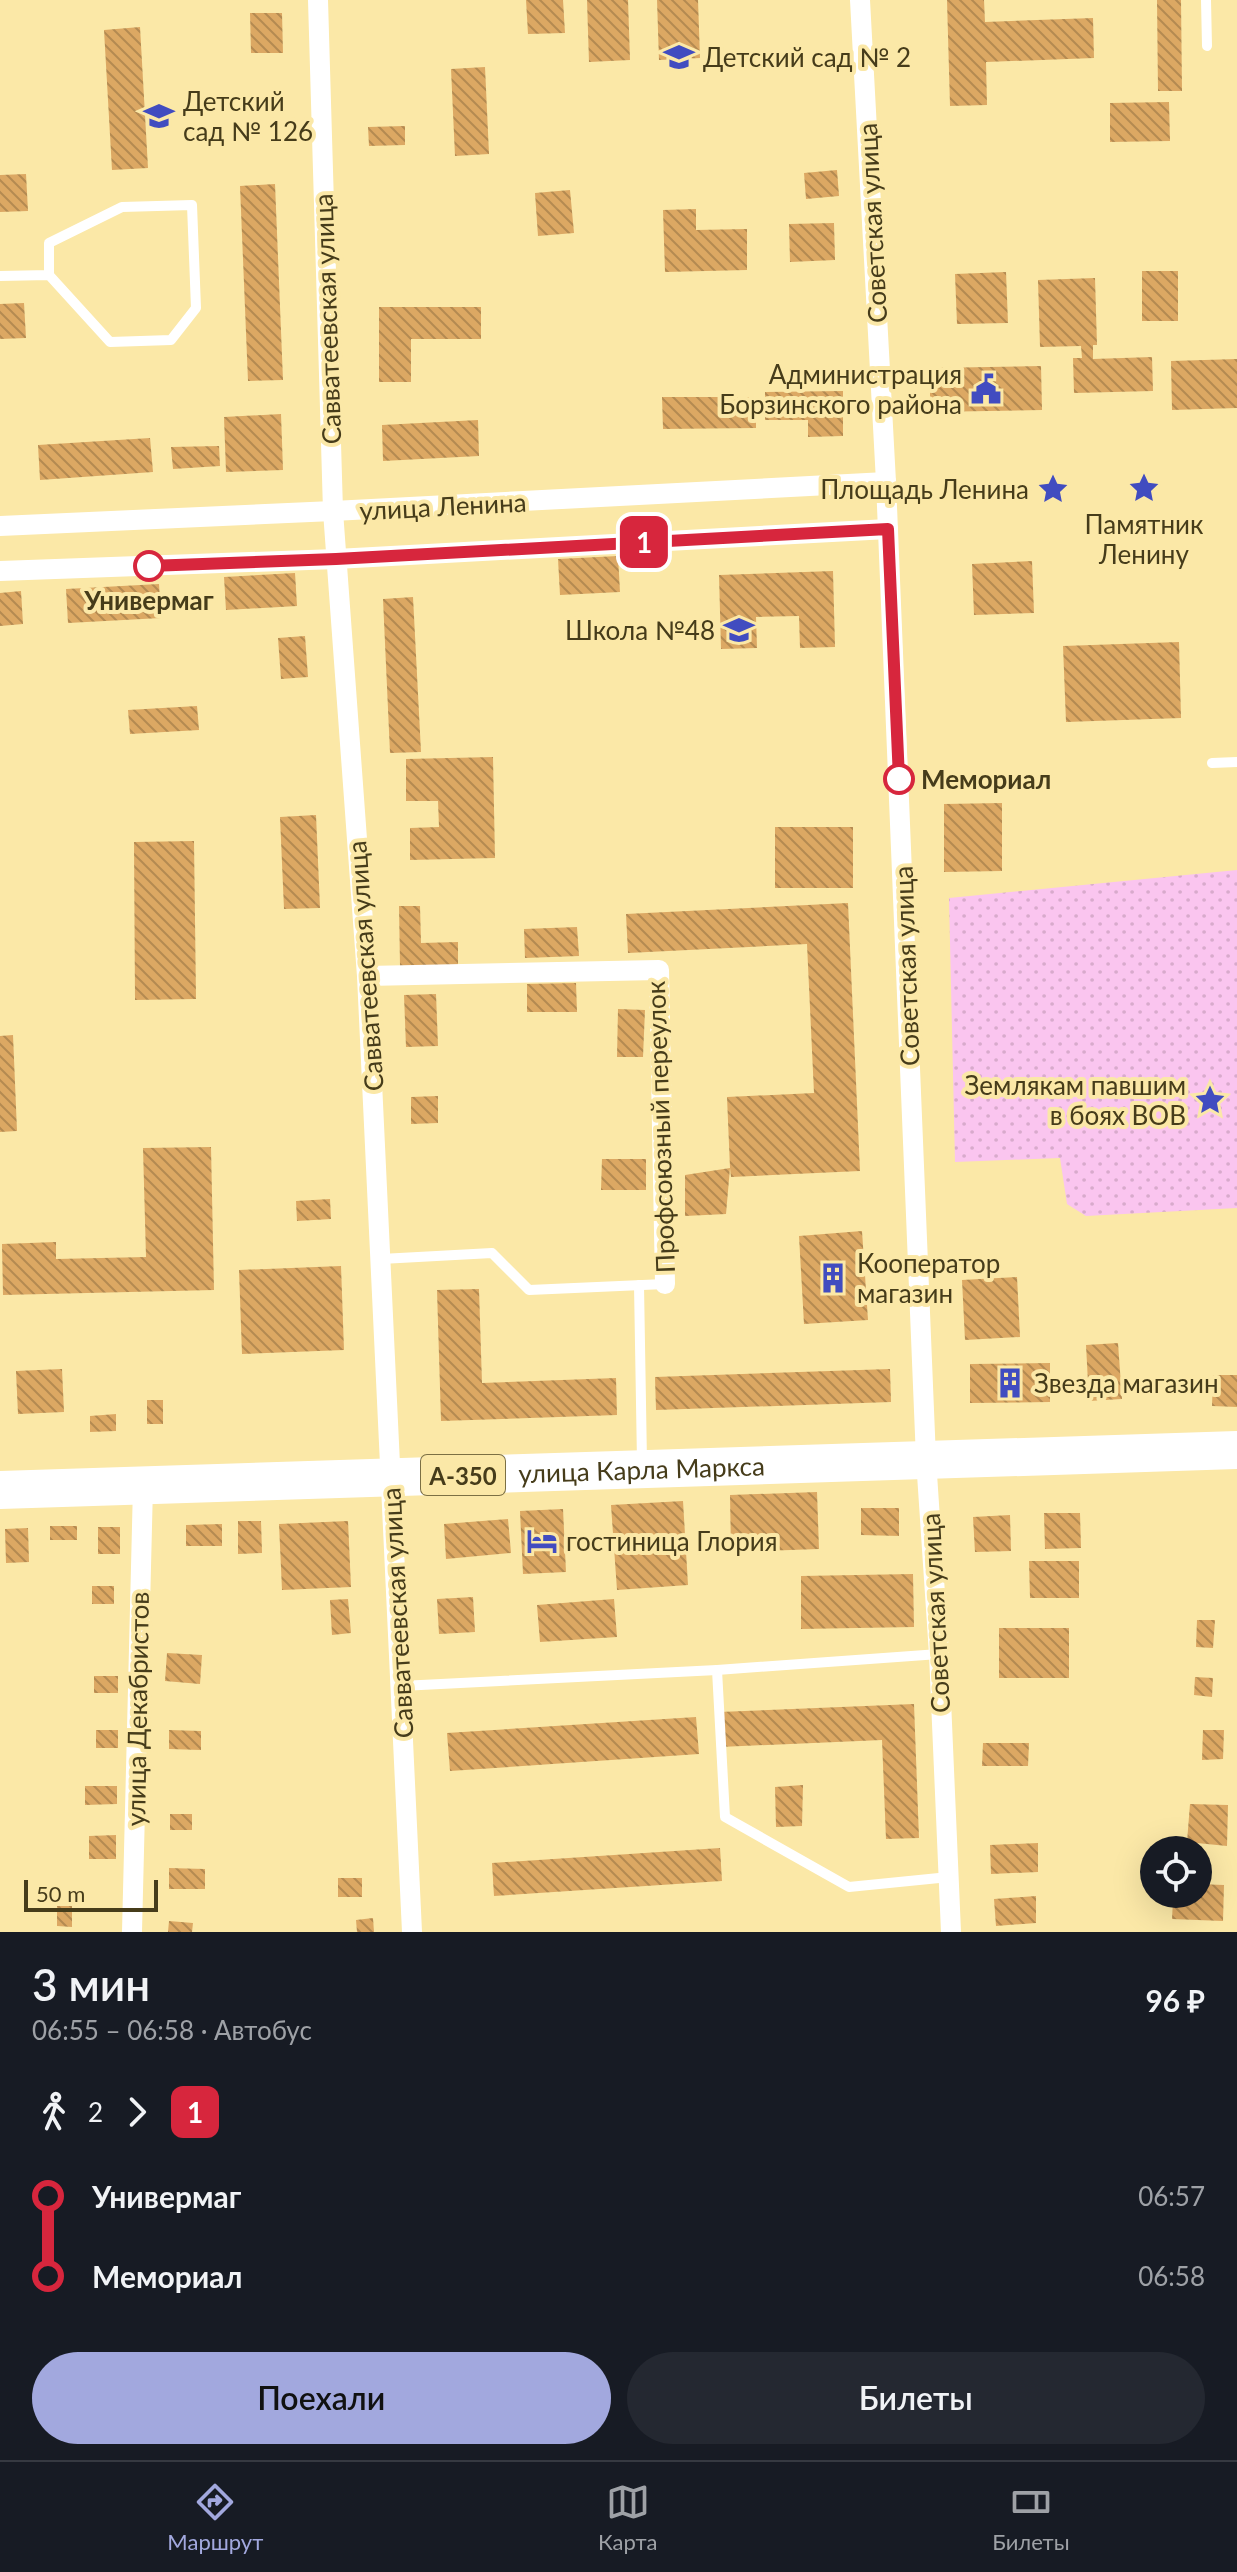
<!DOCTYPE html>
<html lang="ru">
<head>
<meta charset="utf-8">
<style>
  body { margin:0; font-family:Lato,sans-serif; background:#242831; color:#f1f3f6; height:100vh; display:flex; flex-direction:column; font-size:30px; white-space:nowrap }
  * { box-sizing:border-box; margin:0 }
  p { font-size:26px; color:#9ea1a6 }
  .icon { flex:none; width:44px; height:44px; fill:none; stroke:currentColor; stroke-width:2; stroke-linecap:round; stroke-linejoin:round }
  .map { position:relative; height:1932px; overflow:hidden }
  .sheet { display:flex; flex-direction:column; background:#171b24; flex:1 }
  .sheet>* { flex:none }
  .badge { padding:0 16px; border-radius:12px; font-size:28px; line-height:52px }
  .tools { position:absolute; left:1140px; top:1836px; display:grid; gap:16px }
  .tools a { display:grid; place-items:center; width:72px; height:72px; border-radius:50%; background:#171b24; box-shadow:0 8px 32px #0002; font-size:40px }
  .scale { position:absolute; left:24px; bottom:20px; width:134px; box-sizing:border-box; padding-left:8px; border:4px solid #463c1a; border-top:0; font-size:22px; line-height:28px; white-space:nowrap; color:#463c1a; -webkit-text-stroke:6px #fbe8a7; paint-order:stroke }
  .map>.badge { position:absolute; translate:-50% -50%; box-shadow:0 0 0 4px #fff }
  .legs { display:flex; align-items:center; gap:12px; height:88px; padding:0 32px; font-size:26px }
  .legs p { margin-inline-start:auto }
  .head { display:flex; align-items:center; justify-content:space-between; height:136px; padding:0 32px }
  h1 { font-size:44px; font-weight:600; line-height:60px }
  .cta { display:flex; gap:16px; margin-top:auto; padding:16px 32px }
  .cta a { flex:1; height:92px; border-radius:48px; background:#a2a8de; color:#111; font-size:32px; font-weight:600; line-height:92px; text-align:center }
  .cta a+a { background:#242831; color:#f1f3f6 }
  ul { padding:0 32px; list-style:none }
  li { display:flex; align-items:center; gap:28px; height:80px; font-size:30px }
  li i { display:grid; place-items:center; width:12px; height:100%; margin:0 10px; background:currentColor }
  li i::after { content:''; width:20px; height:20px; margin:-10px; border:6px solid; border-radius:50%; background:#171b24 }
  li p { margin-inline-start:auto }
  li:first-child i { background:linear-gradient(#0000 50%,currentColor 0) }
  li:last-child i { background:linear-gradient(currentColor 50%,#0000 0) }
  .dock { display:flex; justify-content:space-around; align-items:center; height:112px; border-top:2px solid #363941; background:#171b24; font-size:22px; color:#9ea1a6 }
  .dock a { display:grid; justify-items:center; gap:4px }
  .dock .selected { color:#a2a8de }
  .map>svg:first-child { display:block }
  .green { fill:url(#green-dots) }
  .building { fill:url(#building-back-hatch) }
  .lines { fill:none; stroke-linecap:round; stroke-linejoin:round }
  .lane { stroke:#fff; stroke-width:10 }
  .street { stroke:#fff; stroke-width:20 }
  .highway { stroke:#fff; stroke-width:38 }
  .line-1-casing { stroke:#fff; stroke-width:18 }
  .line-1 { stroke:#d7263d; stroke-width:12 }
  .stop-1-dot { fill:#fff; stroke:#d7263d; stroke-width:4 }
  .labels { text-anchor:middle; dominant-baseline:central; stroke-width:8; stroke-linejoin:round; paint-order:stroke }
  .shield { fill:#fbe8a7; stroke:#7c7044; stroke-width:2 }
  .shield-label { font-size:24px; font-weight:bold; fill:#463c1a }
  .poi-label { font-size:26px; fill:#463c1a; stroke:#fbe8a7; text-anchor:start }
  .street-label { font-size:26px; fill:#463c1a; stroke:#fbe8a7 }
  .stop-label { font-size:26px; font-weight:bold; fill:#463c1a; stroke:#fbe8a7 }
</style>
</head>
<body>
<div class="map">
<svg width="1237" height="1932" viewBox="0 0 1237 1932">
  <defs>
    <pattern id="green-dots" width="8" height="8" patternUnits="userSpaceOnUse" patternTransform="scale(2)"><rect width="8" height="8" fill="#fac5ef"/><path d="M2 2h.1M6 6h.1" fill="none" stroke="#d8aacc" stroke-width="1.8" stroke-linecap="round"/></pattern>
    <pattern id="building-back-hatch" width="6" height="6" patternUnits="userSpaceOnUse" patternTransform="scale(2)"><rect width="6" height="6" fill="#dca863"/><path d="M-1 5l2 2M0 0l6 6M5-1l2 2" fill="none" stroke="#b48a51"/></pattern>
  </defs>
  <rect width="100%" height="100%" fill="#fbe8a7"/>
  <!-- green -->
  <polygon class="green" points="1237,870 1237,1208 1086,1216 1067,1204 1060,1158 955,1162 949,898"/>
  <!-- building -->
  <g class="building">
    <polygon points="526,0 563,0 565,33 528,34"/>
    <polygon points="587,0 628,0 630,60 589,62"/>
    <polygon points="657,0 698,0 700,58 659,60"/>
    <polygon points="947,0 984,0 985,22 1093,18 1094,58 986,62 987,105 950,106"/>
    <polygon points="1157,0 1181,0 1182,91 1158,91"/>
    <polygon points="250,13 282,13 283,53 251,53"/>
    <polygon points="140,27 148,168 112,170 104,30"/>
    <polygon points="485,67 489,154 455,156 451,69"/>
    <polygon points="1169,102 1170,141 1110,142 1110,103"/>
    <polygon points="405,126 405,145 369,146 368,127"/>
    <polygon points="837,170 839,196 806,199 804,173"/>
    <polygon points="26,174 28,211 0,212 0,175"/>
    <polygon points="275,184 283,380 248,381 240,186"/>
    <polygon points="570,190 574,233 538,236 535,193"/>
    <polygon points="696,209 696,230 747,229 747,270 665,272 663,210"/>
    <polygon points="834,223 835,260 790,262 789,224"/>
    <rect x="1142" y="271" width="36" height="50"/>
    <polygon points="1006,272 1008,323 957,324 955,274"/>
    <polygon points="1095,278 1097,345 1093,345 1093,359 1152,357 1153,391 1074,393 1073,358 1082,358 1081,346 1040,347 1038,280"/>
    <polygon points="24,303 26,338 0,339 0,304"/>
    <polygon points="379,307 481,307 481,339 411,339 411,382 379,382"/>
    <polygon points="1237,359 1237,408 1172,410 1171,361"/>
    <polygon points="1041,366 1042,410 930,412 930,368"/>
    <polygon points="843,391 843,436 808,437 808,420 765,420 765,392"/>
    <polygon points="662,397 756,397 756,428 663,429"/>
    <polygon points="281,414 283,470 226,472 224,417"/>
    <polygon points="478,420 479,456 383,461 382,425"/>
    <polygon points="150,438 153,472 40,480 38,445"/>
    <polygon points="219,446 220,466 173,469 171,447"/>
    <polygon points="618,556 620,592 560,595 558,559"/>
    <polygon points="1032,561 1034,613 974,615 972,564"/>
    <polygon points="833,571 835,647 800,648 799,616 756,617 757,648 721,649 719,575"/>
    <polygon points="295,573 297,606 226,610 224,577"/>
    <polygon points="159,584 161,618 68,623 66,589"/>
    <polygon points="21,591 23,624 0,626 0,593"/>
    <polygon points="413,597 421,752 390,753 383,599"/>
    <polygon points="305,636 308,677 281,679 278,638"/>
    <polygon points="1179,642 1181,718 1066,722 1063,646"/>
    <polygon points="197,706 199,730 130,734 128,710"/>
    <polygon points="493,757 495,858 410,860 410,828 439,827 438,801 406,801 406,759"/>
    <polygon points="1002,803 1002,871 944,872 944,804"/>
    <polygon points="316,815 320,908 284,909 280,817"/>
    <rect x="775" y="827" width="78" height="61"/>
    <polygon points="194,841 196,999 135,1000 134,842"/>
    <polygon points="848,903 860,1171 731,1177 730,1168 726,1214 685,1216 685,1175 730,1168 727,1097 814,1093 807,944 628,953 626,914"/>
    <polygon points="399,906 420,906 421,943 458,942 458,965 400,966"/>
    <polygon points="577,927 579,956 525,958 524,929"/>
    <polygon points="576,983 577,1012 527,1012 527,984"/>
    <polygon points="436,994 438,1046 406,1047 404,995"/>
    <polygon points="618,1009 645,1010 643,1057 617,1057"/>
    <polygon points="13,1035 17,1131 0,1132 0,1036"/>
    <polygon points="438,1096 438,1123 411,1124 411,1097"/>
    <polygon points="211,1147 214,1290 3,1295 2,1244 56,1242 56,1259 146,1257 143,1148"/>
    <polygon points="602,1159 646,1159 646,1190 601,1190"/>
    <polygon points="330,1199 331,1219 297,1221 296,1201"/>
    <polygon points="862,1231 868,1320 804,1324 799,1236"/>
    <polygon points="341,1266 344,1350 242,1354 239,1270"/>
    <polygon points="1017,1277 1020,1337 965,1340 962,1280"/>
    <polygon points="479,1289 482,1383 616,1378 617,1415 441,1421 437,1290"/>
    <polygon points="1118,1343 1122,1399 1089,1401 1086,1345"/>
    <polygon points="1050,1363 1050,1402 970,1403 970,1364"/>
    <polygon points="62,1369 64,1412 18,1414 16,1371"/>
    <polygon points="890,1369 891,1402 656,1410 655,1377"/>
    <polygon points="1213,1375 1237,1375 1237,1407 1212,1406"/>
    <rect x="147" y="1400" width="16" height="24"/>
    <polygon points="116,1414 116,1431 90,1432 90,1416"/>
    <polygon points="817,1492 819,1549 731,1552 730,1495"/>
    <polygon points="683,1501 688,1585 617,1590 611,1505"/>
    <polygon points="861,1508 899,1508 899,1536 861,1535"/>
    <polygon points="563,1509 566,1572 523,1574 520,1511"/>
    <polygon points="1044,1513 1080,1513 1081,1548 1045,1549"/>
    <polygon points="1010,1515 1011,1551 975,1552 973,1517"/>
    <polygon points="508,1519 511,1553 446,1559 444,1524"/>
    <polygon points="238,1521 261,1521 262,1553 238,1554"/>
    <polygon points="348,1521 351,1587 282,1590 279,1524"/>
    <polygon points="222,1524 222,1546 186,1546 186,1525"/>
    <rect x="50" y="1526" width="27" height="14"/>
    <rect x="98" y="1527" width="22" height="27"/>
    <polygon points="28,1528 29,1562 6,1563 5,1529"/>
    <polygon points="1029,1561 1079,1561 1079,1598 1030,1598"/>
    <polygon points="913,1574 914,1627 801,1629 801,1576"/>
    <rect x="92" y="1586" width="22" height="18"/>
    <polygon points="473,1597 475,1632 439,1634 437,1599"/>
    <polygon points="348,1599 351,1633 332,1635 330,1600"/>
    <polygon points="614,1599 617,1637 540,1642 537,1605"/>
    <polygon points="1197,1620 1215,1620 1213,1648 1196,1647"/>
    <rect x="999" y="1628" width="70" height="50"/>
    <polygon points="167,1653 202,1655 200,1684 165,1681"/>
    <rect x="94" y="1676" width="24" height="17"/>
    <polygon points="1195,1677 1213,1678 1212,1697 1194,1695"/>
    <polygon points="914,1704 919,1838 886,1839 882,1740 720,1747 719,1712"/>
    <polygon points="696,1717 699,1754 450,1771 447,1733"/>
    <rect x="96" y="1730" width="22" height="18"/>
    <polygon points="169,1730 201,1731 201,1750 169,1749"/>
    <polygon points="1203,1730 1224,1730 1223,1759 1202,1760"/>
    <polygon points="983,1743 1029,1743 1028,1766 982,1766"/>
    <polygon points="803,1785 802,1826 776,1827 775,1787"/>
    <polygon points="85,1786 117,1786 117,1804 85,1805"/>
    <polygon points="1190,1804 1228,1805 1227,1846 1187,1842"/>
    <rect x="170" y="1814" width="22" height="16"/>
    <polygon points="116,1835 116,1859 89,1859 89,1836"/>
    <polygon points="1038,1843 1038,1872 991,1874 990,1845"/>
    <polygon points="720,1848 722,1881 494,1896 492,1863"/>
    <polygon points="169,1868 205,1869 205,1889 169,1889"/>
    <rect x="338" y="1878" width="24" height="19"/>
    <polygon points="1198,1884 1224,1885 1223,1921 1172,1919 1173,1900 1187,1898 1187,1894 1198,1894"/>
    <polygon points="1036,1896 1036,1923 996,1926 994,1899"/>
    <polygon points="57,1906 72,1906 72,1927 57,1926"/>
    <polygon points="373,1918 374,1932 357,1932 356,1920"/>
    <polygon points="169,1921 193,1923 192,1932 168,1932"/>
  </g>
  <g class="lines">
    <!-- lane -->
    <g class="lane">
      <polyline points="1206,0 1207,46"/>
      <polyline points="0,276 49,275 110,342 171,340 196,308 192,205 122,207 49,243 49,275"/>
      <polyline points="1212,763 1237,762"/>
      <polyline points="381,1259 492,1253 529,1290 665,1284"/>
      <polyline points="639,1285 642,1462"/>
      <polyline points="717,1670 725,1817 849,1887 949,1877"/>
      <polyline points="401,1686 717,1670 939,1654"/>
    </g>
    <!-- street -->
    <g class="street">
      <polyline points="318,0 333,511 367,976 412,1932"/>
      <polyline points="860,0 886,482 926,1459 939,1654 951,1932"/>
      <polyline points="0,526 333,511 886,482"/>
      <polyline points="0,571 336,559 888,529"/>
      <polyline points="367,976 659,970 665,1284"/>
      <polyline points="132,1932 143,1486"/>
    </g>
    <!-- highway -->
    <path class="highway" id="s1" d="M0,1490L1237,1450"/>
  </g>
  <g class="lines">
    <!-- line-1 casing -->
    <g class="line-1-casing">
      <polyline id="line-1" points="149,566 336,559 888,529 899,779"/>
    </g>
    <!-- line-1 -->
    <use href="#line-1" class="line-1"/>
  </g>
  <!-- icons -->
  <defs>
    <g id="school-bare" transform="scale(2.4)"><path d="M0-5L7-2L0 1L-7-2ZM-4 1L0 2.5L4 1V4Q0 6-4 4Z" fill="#414cc0" stroke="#fbe8a7" stroke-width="2.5" paint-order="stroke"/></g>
    <g id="civic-bare" transform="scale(2.4)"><path d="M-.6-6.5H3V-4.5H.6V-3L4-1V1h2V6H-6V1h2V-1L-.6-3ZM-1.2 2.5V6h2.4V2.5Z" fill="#414cc0" stroke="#fbe8a7" stroke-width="2.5" paint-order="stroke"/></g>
    <g id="sight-bare" transform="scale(2.4)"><path d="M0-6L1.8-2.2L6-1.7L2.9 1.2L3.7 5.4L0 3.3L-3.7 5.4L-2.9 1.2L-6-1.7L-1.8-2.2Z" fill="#414cc0" stroke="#fbe8a7" stroke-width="2.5" paint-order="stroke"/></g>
    <g id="building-bare" transform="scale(2.4)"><path d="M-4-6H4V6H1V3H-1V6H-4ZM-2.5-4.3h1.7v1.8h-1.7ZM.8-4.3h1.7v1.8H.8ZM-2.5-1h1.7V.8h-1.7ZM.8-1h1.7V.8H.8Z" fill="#414cc0" stroke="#fbe8a7" stroke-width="2.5" paint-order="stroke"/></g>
    <g id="hotel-bare" transform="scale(2.4)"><path d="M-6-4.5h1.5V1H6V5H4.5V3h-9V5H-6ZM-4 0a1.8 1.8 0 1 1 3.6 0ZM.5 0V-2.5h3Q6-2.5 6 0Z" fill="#414cc0" stroke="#fbe8a7" stroke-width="2.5" paint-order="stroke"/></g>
  </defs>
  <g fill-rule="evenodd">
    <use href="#school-bare" x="679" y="57"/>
    <use href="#school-bare" x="159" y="116"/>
    <use href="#civic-bare" x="986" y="389"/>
    <use href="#sight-bare" x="1144" y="488"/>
    <use href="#sight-bare" x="1053" y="489"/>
    <use href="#school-bare" x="739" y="630"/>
    <use href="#sight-bare" x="1210" y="1100"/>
    <use href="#building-bare" x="833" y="1278"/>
    <use href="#building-bare" x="1010" y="1383"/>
    <use href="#hotel-bare" x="542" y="1541"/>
  </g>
  <!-- markers -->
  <g class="stop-1-dot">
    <circle cx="149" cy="566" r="14"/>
    <circle cx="899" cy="779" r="14"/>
  </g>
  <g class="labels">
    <!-- shield labels -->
    <rect class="shield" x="421" y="1455" width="84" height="40" rx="6"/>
    <g class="shield-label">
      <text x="463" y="1475">А-350</text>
    </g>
    <!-- poi labels -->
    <g class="poi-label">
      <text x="703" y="57">Детский сад № 2</text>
      <text x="183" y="101">Детский<tspan x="183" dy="30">сад № 126</tspan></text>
      <text x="962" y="374" text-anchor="end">Администрация<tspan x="962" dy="30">Борзинского района</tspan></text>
      <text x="1029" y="489" text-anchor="end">Площадь Ленина</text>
      <text x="1144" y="524" text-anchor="middle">Памятник<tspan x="1144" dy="30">Ленину</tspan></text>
      <text x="715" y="630" text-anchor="end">Школа №48</text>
      <text x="1186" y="1085" text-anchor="end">Землякам павшим<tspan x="1186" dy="30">в боях ВОВ</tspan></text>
      <text x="857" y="1263">Кооператор<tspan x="857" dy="30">магазин</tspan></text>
      <text x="1034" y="1383">Звезда магазин</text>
      <text x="566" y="1541">гостиница Глория</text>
    </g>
    <!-- street labels -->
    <g class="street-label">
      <text transform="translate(872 223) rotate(-93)">Советская улица</text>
      <text transform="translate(327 319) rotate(-92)">Савватеевская улица</text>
      <text transform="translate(443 506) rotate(-3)">улица Ленина</text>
      <text transform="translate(365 966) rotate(-94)">Савватеевская улица</text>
      <text transform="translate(906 966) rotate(-92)">Советская улица</text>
      <text transform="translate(660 1127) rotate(-92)">Профсоюзный переулок</text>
      <text stroke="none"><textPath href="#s1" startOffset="642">улица Карла Маркса</textPath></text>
      <text transform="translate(397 1613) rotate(-93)">Савватеевская улица</text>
      <text transform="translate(935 1613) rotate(-93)">Советская улица</text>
      <text transform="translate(137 1709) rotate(-89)">улица Декабристов</text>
    </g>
    <!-- stop labels -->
    <g class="stop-label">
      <text x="149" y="600">Универмаг</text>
      <text x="921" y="779" text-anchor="start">Мемориал</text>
    </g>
  </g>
</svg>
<div class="tools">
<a><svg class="icon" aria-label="locate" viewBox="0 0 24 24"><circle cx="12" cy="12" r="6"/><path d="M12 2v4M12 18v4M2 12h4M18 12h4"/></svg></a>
</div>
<div class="scale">50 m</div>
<b class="badge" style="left:644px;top:542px;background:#d7263d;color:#fff">1</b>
</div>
<section class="sheet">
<div class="head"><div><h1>3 мин</h1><p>06:55 – 06:58 · Автобус</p></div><b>96 ₽</b></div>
<div class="legs"><svg class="icon" aria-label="walk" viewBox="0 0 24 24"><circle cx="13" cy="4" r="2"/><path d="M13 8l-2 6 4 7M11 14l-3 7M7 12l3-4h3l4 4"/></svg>2<svg class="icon" aria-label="forward" viewBox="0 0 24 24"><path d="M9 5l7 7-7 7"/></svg><b class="badge" style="background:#d7263d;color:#fff">1</b></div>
<ul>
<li><i style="color:#d7263d"></i><b>Универмаг</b><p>06:57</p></li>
<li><i style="color:#d7263d"></i><b>Мемориал</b><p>06:58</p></li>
</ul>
<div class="cta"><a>Поехали</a><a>Билеты</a></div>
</section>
<nav class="dock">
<a class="selected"><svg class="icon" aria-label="directions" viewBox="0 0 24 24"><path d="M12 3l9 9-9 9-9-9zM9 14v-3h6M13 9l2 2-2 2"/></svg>Маршрут</a>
<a><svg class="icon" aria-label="map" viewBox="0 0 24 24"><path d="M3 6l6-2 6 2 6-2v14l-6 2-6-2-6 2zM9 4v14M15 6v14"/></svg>Карта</a>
<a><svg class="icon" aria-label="tickets" viewBox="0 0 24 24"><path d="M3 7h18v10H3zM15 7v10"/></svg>Билеты</a>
</nav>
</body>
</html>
